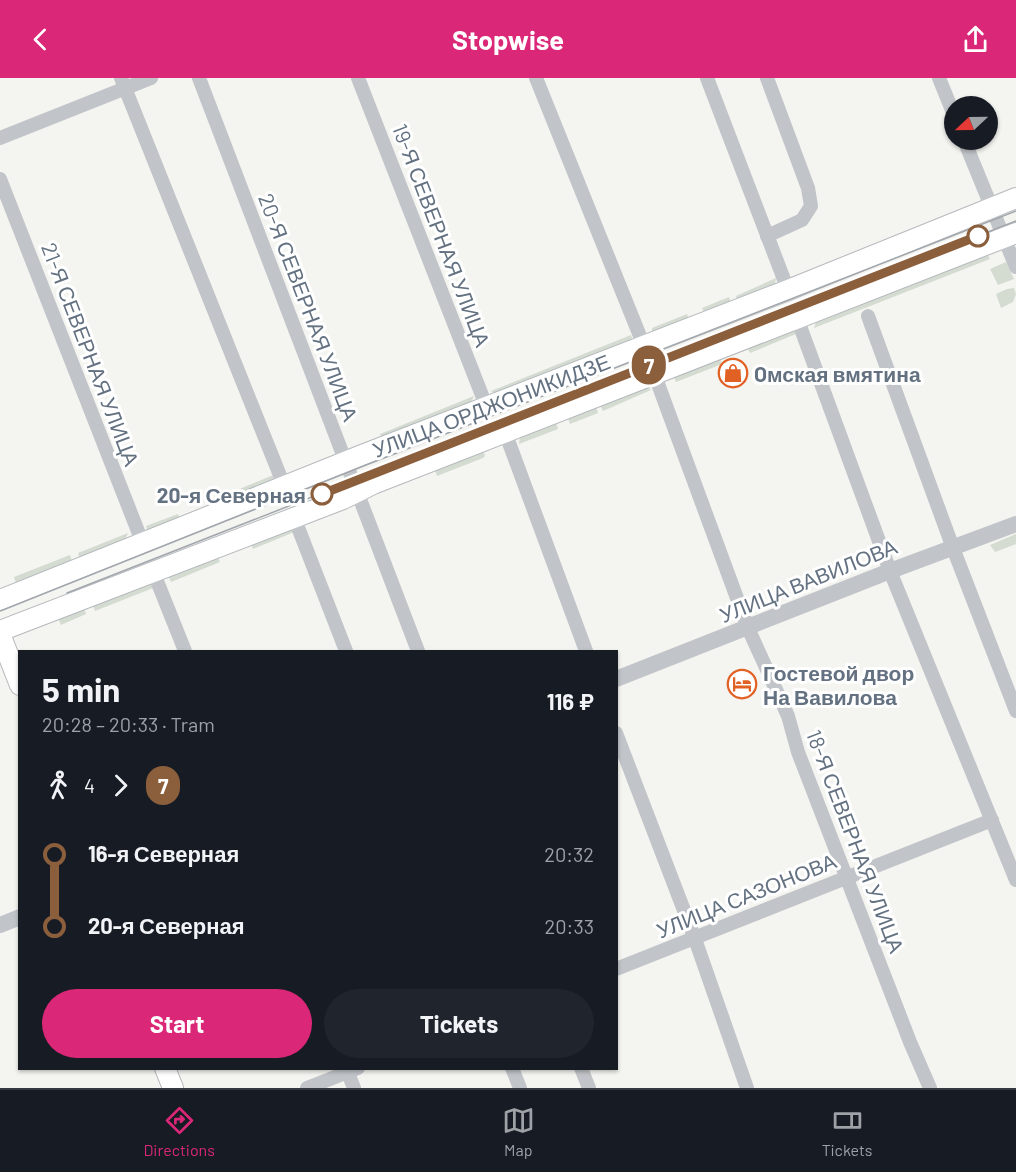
<!DOCTYPE html>
<html lang="en">
<head>
<meta charset="utf-8">
<style>
  body { margin:0; font-family:Barlow,sans-serif; background:#20242c; color:#f1f3f6; height:100vh; display:flex; flex-direction:column; font-size:22px; white-space:nowrap }
  * { box-sizing:border-box; margin:0 }
  p { font-size:20px; color:#9ea1a6 }
  .icon { flex:none; width:33px; height:33px; fill:none; stroke:currentColor; stroke-width:2; stroke-linecap:round; stroke-linejoin:round }
  .map { position:relative; flex:1; overflow:hidden }
  .side { position:absolute; left:18px; top:572px; width:600px; height:420px; display:flex; flex-direction:column; background:#171b24; border-radius:0px; box-shadow:0 2px 4px #0004 }
  .side>* { flex:none }
  .badge { padding:0 12px; border-radius:20px; font-size:21px; line-height:39px }
  .needle { width:39px; rotate:248deg }
  .fabs { position:absolute; left:944px; top:18px; display:grid; gap:12px }
  .fabs a { display:grid; place-items:center; width:54px; height:54px; border-radius:50%; background:#171b24; box-shadow:0 2px 4px #0004; font-size:30px }
  .map>.badge { position:absolute; translate:-50% -50%; box-shadow:0 0 0 3px #fff }
  .legs { display:flex; align-items:center; gap:9px; height:66px; padding:0 24px; font-size:20px }
  .legs p { margin-inline-start:auto }
  .head { display:flex; align-items:center; justify-content:space-between; height:102px; padding:0 24px }
  h1 { font-size:33px; font-weight:700; line-height:45px }
  .primary-button { display:flex; gap:12px; margin-top:auto; padding:12px 24px }
  .primary-button a { flex:1; height:69px; border-radius:36px; background:#db2777; color:#fff; font-size:24px; font-weight:700; line-height:69px; text-align:center }
  .primary-button a+a { background:#20242c; color:#f1f3f6 }
  ul { padding:0 24px; list-style:none }
  li { display:flex; align-items:center; gap:21px; height:72px; font-size:22px }
  li i { display:grid; place-items:center; width:9px; height:100%; margin:0 8px; background:currentColor }
  li i::after { content:''; width:15px; height:15px; margin:-8px; border:4px solid; border-radius:50%; background:#171b24 }
  li p { margin-inline-start:auto }
  li:first-child i { background:linear-gradient(#0000 50%,currentColor 0) }
  li:last-child i { background:linear-gradient(currentColor 50%,#0000 0) }
  header { display:flex; justify-content:space-between; align-items:center; height:78px; padding:0 24px; background:#db2777; color:#fff; font-size:27px; font-weight:700 }
  .tabs { display:flex; justify-content:space-around; align-items:center; height:84px; border-top:2px solid #363941; background:#171b24; font-size:16px; color:#9ea1a6 }
  .tabs a { display:grid; justify-items:center; gap:3px }
  .tabs .current { color:#db2777 }
  .map>svg:first-child { display:block }
  .green { fill:#d4dbd1 }
  .lines { fill:none; stroke-linecap:round; stroke-linejoin:round }
  .secondary-casing { stroke:#b4b8bc; stroke-width:22 }
  .minor { stroke:#c1c4c8; stroke-width:14 }
  .tertiary { stroke:#c1c4c8; stroke-width:16 }
  .secondary { stroke:#fff; stroke-width:20 }
  .tram { stroke:#a2a7ad; stroke-width:1.5 }
  .line-1-casing { stroke:#fff; stroke-width:14 }
  .line-1 { stroke:#8b5e3c; stroke-width:9 }
  .stop-1-dot { fill:#fff; stroke:#8b5e3c; stroke-width:3 }
  .labels { text-anchor:middle; dominant-baseline:central; stroke-width:6; stroke-linejoin:round; paint-order:stroke }
  .street-label { font-size:21px; fill:#637181; stroke:#fff }
  .poi-label { font-size:21px; font-weight:bold; fill:#637181; stroke:#fff; text-anchor:start }
  .stop-label { font-size:21px; font-weight:bold; fill:#637181; stroke:#fff; text-anchor:end }
</style>
</head>
<body>
<header><svg class="icon" aria-label="back" viewBox="0 0 24 24"><path d="M15 5l-7 7 7 7"/></svg>Stopwise<svg class="icon" aria-label="share" viewBox="0 0 24 24"><path d="M12 15V3M7 8l5-5 5 5M5 13v7h14v-7"/></svg></header>
<div class="map">
<svg width="1016" height="1010" viewBox="0 0 1016 1010">
  <rect width="100%" height="100%" fill="#f4f4f0"/>
  <!-- green -->
  <g class="green">
    <polygon points="987,175 990,181 814,250 817,241"/>
    <polygon points="1006,184 1014,201 998,207 990,191"/>
    <polygon points="776,200 775,206 737,222 736,218"/>
    <polygon points="1014,210 1016,216 1013,224 1001,230 996,216 1007,211"/>
    <polygon points="729,219 731,225 705,236 702,230"/>
    <polygon points="687,236 690,243 658,254 652,253 652,250"/>
    <polygon points="794,250 796,256 750,275 747,268"/>
    <polygon points="631,257 632,260 627,265 495,316 491,313"/>
    <polygon points="720,280 722,286 676,304 673,297"/>
    <polygon points="647,308 651,312 603,333 600,327"/>
    <polygon points="474,318 470,327 383,362 380,356"/>
    <polygon points="596,329 598,335 570,346 568,340"/>
    <polygon points="556,344 558,351 519,366 520,358"/>
    <polygon points="483,373 485,378 483,380 437,398 435,392"/>
    <polygon points="276,396 279,403 218,427 215,421"/>
    <polygon points="178,436 180,442 148,455 146,448"/>
    <polygon points="291,448 297,453 253,471 250,464"/>
    <polygon points="128,455 124,464 80,481 78,475"/>
    <polygon points="1016,456 1016,466 995,474 990,467"/>
    <polygon points="70,477 72,483 16,505 14,499"/>
    <polygon points="217,477 220,484 171,504 168,497"/>
    <polygon points="150,504 153,510 95,533 92,526"/>
    <polygon points="84,530 86,536 61,547 58,540"/>
  </g>
  <g class="lines">
    <!-- secondary casing -->
    <g class="secondary-casing">
      <g id="secondary">
        <polyline points="0,522 362,377 788,212 1016,120"/>
        <polyline points="0,553 343,421 373,406 1016,155"/>
        <polyline points="0,556 20,607"/>
        <polyline points="165,990 173,1010"/>
      </g>
    </g>
    <!-- minor -->
    <g class="minor">
      <polyline points="121,0 285,410"/>
      <polyline points="199,0 418,573"/>
      <polyline points="358,0 487,330"/>
      <polyline points="536,0 644,268"/>
      <polyline points="707,0 788,212"/>
      <polyline points="939,0 954,37"/>
      <polyline points="0,60 151,0"/>
      <polyline points="964,62 1016,189"/>
      <polyline points="0,101 143,466"/>
      <polyline points="767,158 802,142 811,128 808,110 767,0"/>
      <polyline points="868,238 953,470 1016,633"/>
      <polyline points="797,240 890,493 1016,802"/>
      <polyline points="654,295 748,550 788,638 798,674 910,964 930,1010"/>
      <polyline points="505,354 586,573"/>
      <polyline points="294,439 346,573"/>
      <polyline points="153,493 185,573"/>
      <polyline points="616,655 695,861 747,1010"/>
      <polyline points="616,891 992,742"/>
      <polyline points="346,990 354,1010"/>
      <polyline points="512,990 520,1010"/>
      <polyline points="581,990 589,1010"/>
      <polyline points="307,1010 358,990"/>
    </g>
    <!-- tertiary -->
    <g class="tertiary">
      <polyline points="616,601 890,493 1016,446"/>
      <polyline points="0,847 20,839"/>
    </g>
    <!-- secondary -->
    <use href="#secondary" class="secondary"/>
    <!-- tram -->
    <g class="tram">
      <polyline points="67,515 1016,143"/>
      <polyline points="0,533 366,387 1016,133"/>
    </g>
  </g>
  <g class="lines">
    <!-- line-1 casing -->
    <g class="line-1-casing">
      <polyline id="line-1" points="322,416 978,158"/>
    </g>
    <!-- line-1 -->
    <use href="#line-1" class="line-1"/>
  </g>
  <!-- icons -->
  <defs>
    <g id="shop-ring" transform="scale(1.5)"><circle r="9.5" fill="#fff" stroke="#e16023" stroke-width="1.5"/><path d="M-5-2.5h2.3a2.7 3.5 0 0 1 5.4 0H5L5.5 6h-11ZM-1.5-2.5h3a1.5 2.3 0 0 0-3 0Z" fill="#e16023"/></g>
    <g id="hotel-ring" transform="scale(1.5)"><circle r="9.5" fill="#fff" stroke="#e16023" stroke-width="1.5"/><path d="M-6-4.5h1.5V1H6V5H4.5V3h-9V5H-6ZM-4 0a1.8 1.8 0 1 1 3.6 0ZM.5 0V-2.5h3Q6-2.5 6 0Z" fill="#e16023"/></g>
  </defs>
  <g fill-rule="evenodd">
    <use href="#shop-ring" x="733" y="295"/>
    <use href="#hotel-ring" x="742" y="606"/>
  </g>
  <!-- markers -->
  <g class="stop-1-dot">
    <circle cx="978" cy="158" r="10"/>
    <circle cx="322" cy="416" r="10"/>
  </g>
  <g class="labels">
    <!-- street labels -->
    <g class="street-label">
      <text transform="translate(442 157) rotate(69)">19-Я СЕВЕРНАЯ УЛИЦА</text>
      <text transform="translate(309 229) rotate(69)">20-Я СЕВЕРНАЯ УЛИЦА</text>
      <text transform="translate(91 276) rotate(69)">21-Я СЕВЕРНАЯ УЛИЦА</text>
      <text transform="translate(491 327) rotate(-21)">УЛИЦА ОРДЖОНИКИДЗЕ</text>
      <text transform="translate(808 502) rotate(-22)">УЛИЦА ВАВИЛОВА</text>
      <text transform="translate(856 763) rotate(69)">18-Я СЕВЕРНАЯ УЛИЦА</text>
      <text transform="translate(746 817) rotate(-22)">УЛИЦА САЗОНОВА</text>
    </g>
    <!-- poi labels -->
    <g class="poi-label">
      <text x="754" y="295">Oмская вмятина</text>
      <text x="763" y="594">Гостевой двор<tspan x="763" dy="24">На Вавилова</tspan></text>
    </g>
    <!-- stop labels -->
    <g class="stop-label">
      <text x="306" y="416">20-я Северная</text>
    </g>
  </g>
</svg>
<div class="fabs">
<a><svg class="needle" viewBox="-14 -14 28 28"><path d="M0-13l5 13h-10z" fill="#e53935"/><path d="M0 13l5-13h-10z" fill="#9ea1a6"/></svg></a>
</div>
<b class="badge" style="left:649px;top:287px;background:#8b5e3c;color:#fff">7</b>
<section class="side">
<div class="head"><div><h1>5 min</h1><p>20:28 – 20:33 · Tram</p></div><b>116 ₽</b></div>
<div class="legs"><svg class="icon" aria-label="walk" viewBox="0 0 24 24"><circle cx="13" cy="4" r="2"/><path d="M13 8l-2 6 4 7M11 14l-3 7M7 12l3-4h3l4 4"/></svg>4<svg class="icon" aria-label="forward" viewBox="0 0 24 24"><path d="M9 5l7 7-7 7"/></svg><b class="badge" style="background:#8b5e3c;color:#fff">7</b></div>
<ul>
<li><i style="color:#8b5e3c"></i><b>16-я Северная</b><p>20:32</p></li>
<li><i style="color:#8b5e3c"></i><b>20-я Северная</b><p>20:33</p></li>
</ul>
<div class="primary-button"><a>Start</a><a>Tickets</a></div>
</section>
</div>
<nav class="tabs">
<a class="current"><svg class="icon" aria-label="directions" viewBox="0 0 24 24"><path d="M12 3l9 9-9 9-9-9zM9 14v-3h6M13 9l2 2-2 2"/></svg>Directions</a>
<a><svg class="icon" aria-label="map" viewBox="0 0 24 24"><path d="M3 6l6-2 6 2 6-2v14l-6 2-6-2-6 2zM9 4v14M15 6v14"/></svg>Map</a>
<a><svg class="icon" aria-label="tickets" viewBox="0 0 24 24"><path d="M3 7h18v10H3zM15 7v10"/></svg>Tickets</a>
</nav>
</body>
</html>
